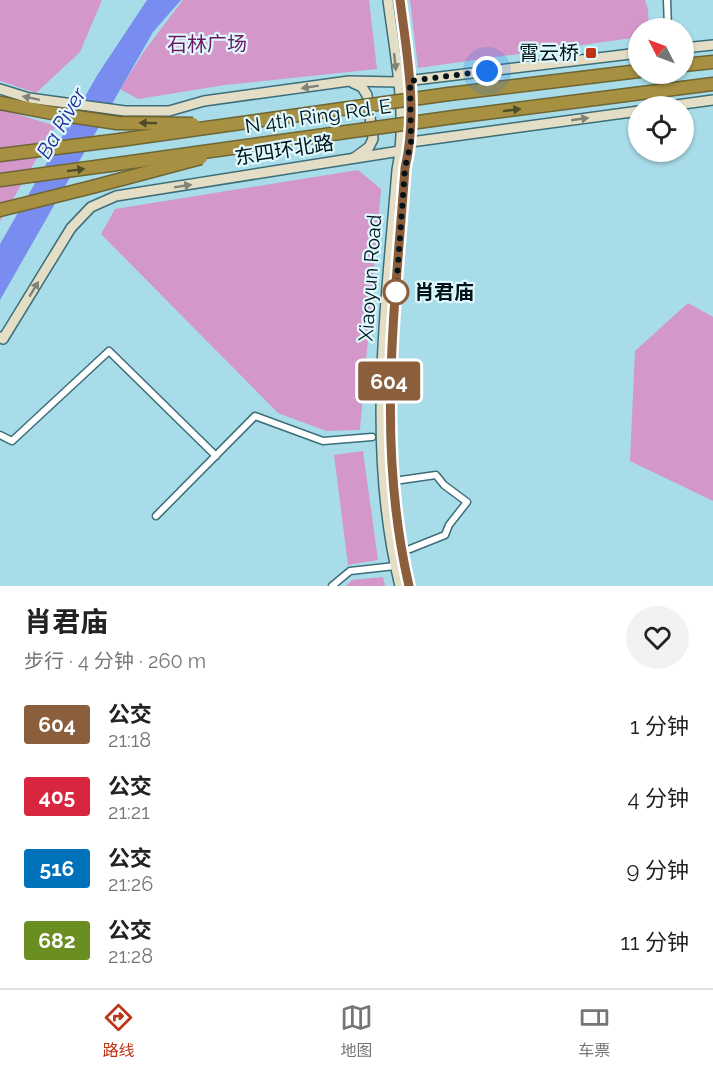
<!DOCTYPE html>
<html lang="zh">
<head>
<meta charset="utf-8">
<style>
  body { margin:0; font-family:Raleway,"Noto Sans SC",sans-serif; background:#f2f2f2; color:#222; height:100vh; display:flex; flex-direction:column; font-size:22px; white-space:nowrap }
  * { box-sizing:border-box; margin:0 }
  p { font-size:20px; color:#767676 }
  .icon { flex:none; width:33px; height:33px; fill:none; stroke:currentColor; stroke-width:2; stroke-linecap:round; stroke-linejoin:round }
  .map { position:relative; height:586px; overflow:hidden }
  .details { display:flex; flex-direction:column; background:#fff; flex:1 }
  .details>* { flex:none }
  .badge { padding:0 12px; border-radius:4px; font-size:21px; line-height:39px }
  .needle { width:39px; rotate:312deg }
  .controls { position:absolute; left:628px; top:18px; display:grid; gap:12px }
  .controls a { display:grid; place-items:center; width:66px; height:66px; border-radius:50%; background:#fff; box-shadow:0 2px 4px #0004; font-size:30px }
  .you { position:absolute; width:30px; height:30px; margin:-15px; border:4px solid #fff; border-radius:50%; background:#1a73e8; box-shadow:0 0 0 9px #1a73e833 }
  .map>.badge { position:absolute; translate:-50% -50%; box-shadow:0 0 0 3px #fff }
  .round { display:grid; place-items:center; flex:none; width:63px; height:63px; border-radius:32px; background:#f2f2f2 }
  .headline { display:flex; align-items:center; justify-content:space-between; height:102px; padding:0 24px }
  h1 { font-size:28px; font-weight:700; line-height:45px }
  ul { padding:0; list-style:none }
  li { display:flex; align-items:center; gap:18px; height:72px; padding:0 24px }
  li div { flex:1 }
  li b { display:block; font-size:22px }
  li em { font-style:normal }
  li .badge { min-width:66px; font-weight:700; text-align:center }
  .dock { display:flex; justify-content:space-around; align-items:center; height:84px; border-top:2px solid #e0e0e0; background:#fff; font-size:16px; color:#767676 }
  .dock a { display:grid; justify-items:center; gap:3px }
  .dock .current { color:#be3315 }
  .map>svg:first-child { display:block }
  .green { fill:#d497c9 }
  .water { fill:#798cf0 }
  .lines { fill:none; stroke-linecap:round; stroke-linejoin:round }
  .street-casing { stroke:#3c6e79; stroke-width:9 }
  .secondary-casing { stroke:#3c6e79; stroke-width:12 }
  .highway-casing { stroke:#6d6533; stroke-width:15 }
  .street { stroke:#fff; stroke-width:6 }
  .secondary { stroke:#e5dec6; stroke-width:9 }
  .highway { stroke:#a79041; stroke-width:12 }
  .highway-bridge-casing { stroke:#6d6533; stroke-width:15; stroke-linecap:butt }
  .highway-bridge { stroke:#a79041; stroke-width:12 }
  .oneway { fill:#7f8378 }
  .oneway2 { fill:#4c4c2b }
  .line-casing { stroke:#fff; stroke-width:14 }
  .line { stroke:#8b5e3c; stroke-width:9 }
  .walk { stroke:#021419; stroke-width:6; stroke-dasharray:0 10.8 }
  .poi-dot { fill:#be3315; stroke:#def8fe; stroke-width:2 }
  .stop-dot { fill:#fff; stroke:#8b5e3c; stroke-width:3 }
  .labels { text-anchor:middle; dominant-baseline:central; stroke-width:4.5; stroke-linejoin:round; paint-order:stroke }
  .park-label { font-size:20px; fill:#6c1962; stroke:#def8fe }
  .poi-label { font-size:20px; fill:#021419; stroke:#def8fe; text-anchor:end }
  .street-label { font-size:20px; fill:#021419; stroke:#def8fe }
  .stop-label { font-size:20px; font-weight:bold; fill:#021419; stroke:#def8fe; text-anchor:start }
  .water-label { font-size:21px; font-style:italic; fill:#262496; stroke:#def8fe }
</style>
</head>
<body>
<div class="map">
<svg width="713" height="586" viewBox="0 0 713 586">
  <rect width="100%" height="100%" fill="#a7dce8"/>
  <!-- green -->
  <g class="green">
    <polygon points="0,0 102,0 80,52 36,93 0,81"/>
    <polygon points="183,0 369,0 377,69 225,85 138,99 120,89 145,50"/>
    <polygon points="410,0 645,0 648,9 649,28 639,28 639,37 418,68"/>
    <polygon points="0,109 56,126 0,221"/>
    <polygon points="358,170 381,189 360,430 326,431 278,413 101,234 115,209"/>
    <polygon points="688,303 713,317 713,501 630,461 635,351"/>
    <polygon points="363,451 378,560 348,565 334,455"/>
    <polygon points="383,577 385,586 346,586 352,580"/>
  </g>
  <!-- water -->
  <polygon class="water" points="147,0 181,0 153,32 0,300 0,244 98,74"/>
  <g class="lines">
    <!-- street casing -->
    <g class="street-casing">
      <g id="street">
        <polyline points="667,0 668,28"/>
        <polyline points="0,435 12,441 109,351 216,456"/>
        <polyline points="401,480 436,475 444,485 467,502 449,525 445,535 410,549"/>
        <polyline points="156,516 255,416 323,441 372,437"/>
        <polyline points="332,586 350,571 395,566"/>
      </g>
    </g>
    <!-- secondary casing -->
    <g class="secondary-casing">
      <g id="secondary">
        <path d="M388,0C395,55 408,116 397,170C386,308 366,450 400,586"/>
        <path d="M400,0C407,55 418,113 405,168C394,311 376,443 409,586"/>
        <polyline points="684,48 713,45"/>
        <polyline points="353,83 362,87 367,95 373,139 369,147 354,158"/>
        <polyline points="0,89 29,98 125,111 169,111 204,101 349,81 398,82 639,53"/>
        <polyline points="669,106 713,100"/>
        <polyline points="0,337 3,339 71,228 91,207 116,196 400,151 411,142 639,111"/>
      </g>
    </g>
    <!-- highway casing -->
    <g class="highway-casing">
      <g id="highway">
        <polyline points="684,65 713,62"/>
        <polyline points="449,94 639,71"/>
        <polyline points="0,103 57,114"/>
        <polyline points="454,117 713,84"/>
        <polyline points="0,155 120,140"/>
        <polyline points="0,180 110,165"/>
        <polyline points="0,210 92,187"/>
      </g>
    </g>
    <!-- street -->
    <use href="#street" class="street"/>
    <!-- secondary -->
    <use href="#secondary" class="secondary"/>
    <!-- highway -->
    <use href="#highway" class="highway"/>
    <!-- highway-bridge casing -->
    <g class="highway-bridge-casing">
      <g id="highway-bridge">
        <polyline points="57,114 117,123 193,124"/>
        <polyline points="120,140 449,94"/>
        <polyline points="110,165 454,117"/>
        <polyline points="92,187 201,158"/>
      </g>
    </g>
    <!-- highway-bridge -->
    <use href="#highway-bridge" class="highway-bridge"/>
  </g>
  <!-- one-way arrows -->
  <defs><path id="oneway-solid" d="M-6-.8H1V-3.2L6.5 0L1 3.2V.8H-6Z" transform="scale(1.5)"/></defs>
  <g class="oneway">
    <use href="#oneway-solid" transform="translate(395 62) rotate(84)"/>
    <use href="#oneway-solid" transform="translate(310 87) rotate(171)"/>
    <use href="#oneway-solid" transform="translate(31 98) rotate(-168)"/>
    <use href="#oneway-solid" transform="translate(580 119) rotate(-8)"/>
    <use href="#oneway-solid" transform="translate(183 186) rotate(-9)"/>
    <use href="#oneway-solid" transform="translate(34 289) rotate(-59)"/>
  </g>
  <g class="oneway2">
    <use href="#oneway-solid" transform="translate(512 110) rotate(-7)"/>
    <use href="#oneway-solid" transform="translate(148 123) rotate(-179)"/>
    <use href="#oneway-solid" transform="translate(76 170) rotate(-7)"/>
  </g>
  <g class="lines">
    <!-- line casing -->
    <g class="line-casing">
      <path id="line" d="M400,0C407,55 418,113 405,168C395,310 376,444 409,586"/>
    </g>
    <!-- line -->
    <use href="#line" class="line"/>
    <!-- walk -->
    <polyline class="walk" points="396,292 405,168 411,142 410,81 487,71"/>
  </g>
  <!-- markers -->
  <rect class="poi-dot" x="585" y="47" width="12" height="12" rx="3"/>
  <circle class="stop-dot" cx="396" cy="292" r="12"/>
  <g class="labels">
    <!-- park labels -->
    <g class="park-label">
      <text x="207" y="44">石林广场</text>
    </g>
    <!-- poi labels -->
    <g class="poi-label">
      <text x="579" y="53">霄云桥</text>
    </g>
    <!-- street labels -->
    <g class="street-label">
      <text transform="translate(318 116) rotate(-8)">N 4th Ring Rd. E</text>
      <text transform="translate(284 150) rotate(-9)">东四环北路</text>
      <text transform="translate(370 278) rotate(-86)">Xiaoyun Road</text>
    </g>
    <!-- stop labels -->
    <g class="stop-label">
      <text x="414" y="292">肖君庙</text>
    </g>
    <!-- water labels -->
    <g class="water-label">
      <text transform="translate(61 123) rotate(-60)">Ba River</text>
    </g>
  </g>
</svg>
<div class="controls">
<a><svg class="needle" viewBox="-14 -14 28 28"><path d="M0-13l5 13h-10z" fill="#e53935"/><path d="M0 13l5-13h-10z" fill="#767676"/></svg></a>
<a><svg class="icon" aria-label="locate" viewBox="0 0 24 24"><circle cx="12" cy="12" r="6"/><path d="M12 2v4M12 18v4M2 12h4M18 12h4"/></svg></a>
</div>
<div class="you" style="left:487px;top:71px"></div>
<b class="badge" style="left:389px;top:381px;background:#8b5e3c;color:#fff">604</b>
</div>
<section class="details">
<div class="headline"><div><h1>肖君庙</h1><p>步行 · 4 分钟 · 260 m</p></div><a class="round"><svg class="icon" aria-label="heart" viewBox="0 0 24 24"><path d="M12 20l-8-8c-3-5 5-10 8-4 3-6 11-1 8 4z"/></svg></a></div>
<ul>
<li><span class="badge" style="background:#8b5e3c;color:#fff">604</span><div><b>公交</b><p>21:18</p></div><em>1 分钟</em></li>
<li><span class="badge" style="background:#d7263d;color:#fff">405</span><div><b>公交</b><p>21:21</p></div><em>4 分钟</em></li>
<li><span class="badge" style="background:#0072bc;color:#fff">516</span><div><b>公交</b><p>21:26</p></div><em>9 分钟</em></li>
<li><span class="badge" style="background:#6b8e23;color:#fff">682</span><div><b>公交</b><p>21:28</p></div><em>11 分钟</em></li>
</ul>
</section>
<nav class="dock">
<a class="current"><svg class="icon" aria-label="directions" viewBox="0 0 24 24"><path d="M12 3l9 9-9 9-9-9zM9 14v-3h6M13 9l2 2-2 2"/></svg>路线</a>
<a><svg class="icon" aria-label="map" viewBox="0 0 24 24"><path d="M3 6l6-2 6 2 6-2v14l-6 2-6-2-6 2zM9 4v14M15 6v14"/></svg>地图</a>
<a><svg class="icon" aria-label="tickets" viewBox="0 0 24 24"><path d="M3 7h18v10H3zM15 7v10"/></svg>车票</a>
</nav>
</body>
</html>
